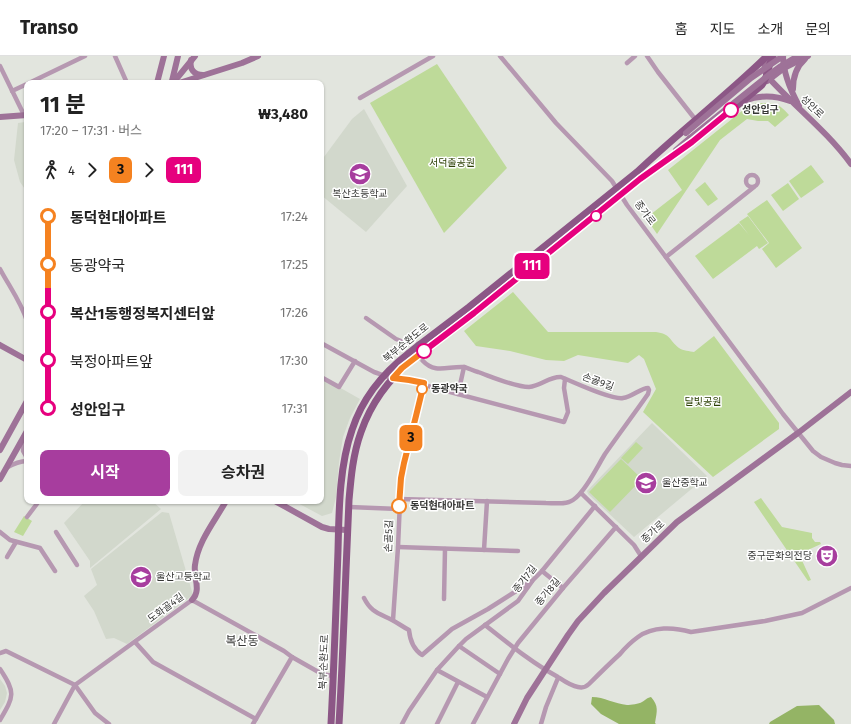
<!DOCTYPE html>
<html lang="ko">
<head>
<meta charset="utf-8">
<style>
  body { margin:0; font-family:"Fira Sans","Noto Sans KR",sans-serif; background:#f2f2f2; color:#222; height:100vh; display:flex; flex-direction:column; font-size:15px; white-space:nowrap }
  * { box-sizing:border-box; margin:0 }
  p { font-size:13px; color:#767676 }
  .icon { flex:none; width:22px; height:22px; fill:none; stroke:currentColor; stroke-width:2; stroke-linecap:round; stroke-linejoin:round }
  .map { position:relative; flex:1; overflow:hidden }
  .sheet { position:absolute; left:24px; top:24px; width:300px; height:424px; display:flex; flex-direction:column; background:#fff; border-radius:8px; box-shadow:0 1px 3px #0004 }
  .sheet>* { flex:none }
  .badge { padding:0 8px; border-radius:6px; font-size:14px; line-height:26px }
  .map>.badge { position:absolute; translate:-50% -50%; box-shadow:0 0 0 2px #fff }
  .legs { display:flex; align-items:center; gap:6px; height:44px; padding:0 16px; font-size:13px }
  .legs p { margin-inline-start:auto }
  .headline { display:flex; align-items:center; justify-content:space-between; height:68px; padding:0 16px }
  h1 { font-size:22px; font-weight:700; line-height:30px }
  .primary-button { display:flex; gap:8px; margin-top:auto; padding:8px 16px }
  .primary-button a { flex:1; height:46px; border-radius:8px; background:#a73d9e; color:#fff; font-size:16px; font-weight:700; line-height:46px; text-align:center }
  .primary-button a+a { background:#f2f2f2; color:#222 }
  ul { padding:0 16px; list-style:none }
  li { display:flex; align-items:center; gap:14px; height:48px; font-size:15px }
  li i { display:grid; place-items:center; width:6px; height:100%; margin:0 5px; background:currentColor }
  li i::after { content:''; width:10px; height:10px; margin:-5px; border:3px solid; border-radius:50%; background:#fff }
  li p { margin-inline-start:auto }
  li:first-child i { background:linear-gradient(#0000 50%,currentColor 0) }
  li:last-child i { background:linear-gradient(currentColor 50%,#0000 0) }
  header { display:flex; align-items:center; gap:24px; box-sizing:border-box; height:56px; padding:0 20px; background:#fff; border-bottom:1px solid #e0e0e0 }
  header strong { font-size:19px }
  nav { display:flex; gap:22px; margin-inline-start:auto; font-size:14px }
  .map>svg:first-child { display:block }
  .built { fill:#d2d8cc }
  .green { fill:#beda99 }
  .forest { fill:#94b465 }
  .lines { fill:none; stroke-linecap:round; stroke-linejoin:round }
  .street-tunnel { stroke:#c0c2bc; stroke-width:4.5; stroke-dasharray:4.5 2; stroke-linecap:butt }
  .street { stroke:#b698b1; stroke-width:4.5 }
  .secondary { stroke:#9e7298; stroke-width:6 }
  .primary { stroke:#8c5786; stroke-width:7 }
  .secondary-bridge { stroke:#9e7298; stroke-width:6 }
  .primary-bridge { stroke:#8c5786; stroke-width:7 }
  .line-1-casing { stroke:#fff; stroke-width:9 }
  .line-2-casing { stroke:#fff; stroke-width:9 }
  .line-1 { stroke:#f58220; stroke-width:6 }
  .line-2 { stroke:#e6007e; stroke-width:6 }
  .stop-2-dot { fill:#fff; stroke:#e6007e; stroke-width:2 }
  .stop-1-dot { fill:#fff; stroke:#f58220; stroke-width:2 }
  .labels { text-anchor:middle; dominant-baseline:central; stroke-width:3; stroke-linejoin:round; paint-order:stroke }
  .street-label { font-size:10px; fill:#363735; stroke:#fff }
  .stop-label { font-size:10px; font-weight:bold; fill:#363735; stroke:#fff; text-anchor:start }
  .park-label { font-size:10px; fill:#2c4004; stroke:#fff }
  .poi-label { font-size:10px; fill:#363735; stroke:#fff; text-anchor:start }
  .quarter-label { font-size:12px; fill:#363735; stroke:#fff }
</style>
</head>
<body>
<header>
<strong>Transo</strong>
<nav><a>홈</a><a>지도</a><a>소개</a><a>문의</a></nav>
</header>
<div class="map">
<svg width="851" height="668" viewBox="0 0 851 668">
  <rect width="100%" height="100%" fill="#e2e5de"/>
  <!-- built -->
  <g class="built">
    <polygon points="364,53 407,130 366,176 321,139 321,105 352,63"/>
    <polygon points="25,66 25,75 27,76 27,136 20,126 14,104 18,67"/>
    <polygon points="321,321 360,343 350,362 343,381 339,406 336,441 332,457 322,460 294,445 321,445"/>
    <polygon points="652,367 707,420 634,481 588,438 587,435"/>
    <polygon points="85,445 152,445 161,453 90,512 90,505 64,467"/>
    <polygon points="162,456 169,457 193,539 127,588 114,582 106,583 94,555 84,540 97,529 91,513"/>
    <polygon points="0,623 5,630 7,637 5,646 0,654"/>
  </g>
  <!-- green -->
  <g class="green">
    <polygon points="437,8 507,112 444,177 370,47"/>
    <path d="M757,47C774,47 778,46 789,59L775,71L768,65H758L747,63L720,84L657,178L646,162L682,134L668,114L747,51Z"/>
    <polygon points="811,109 824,126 801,142 789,125"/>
    <polygon points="705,126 718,143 708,150 695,134"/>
    <polygon points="788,127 799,143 783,155 771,139"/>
    <polygon points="767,144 802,192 776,212 762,193 769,187 747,158"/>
    <polygon points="748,160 768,187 759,193 757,190 713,223 695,200 739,167 749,179 739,166"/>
    <path d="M513,236L548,276H656C671,278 669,284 679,292C683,295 690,295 694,296L714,280L779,367V373L713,421L643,356L656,333L644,303L639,299L628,307L578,299L564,305L546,304L510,295L476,290L464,275Z"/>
    <polygon points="636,386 643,392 628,408 621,402"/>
    <polygon points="621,403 642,423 610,456 589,436"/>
    <polygon points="761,442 782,471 812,477 812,482 815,486 820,486 821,488 799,498 811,524 808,525 754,446"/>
    <polygon points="24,460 32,465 23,480 14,476"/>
  </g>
  <!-- forest -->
  <g class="forest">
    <path d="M592,641C604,641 615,648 627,649C631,649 639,648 642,646C646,644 646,642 651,641C659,650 657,655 655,667L656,668H619L601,658L591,648Z"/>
    <polygon points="819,649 834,664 835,668 769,668 770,666 797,650"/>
  </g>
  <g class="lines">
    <!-- street-tunnel -->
    <polyline class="street-tunnel" points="406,287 423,305"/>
    <!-- street -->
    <g class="street">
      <polyline points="115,0 127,27"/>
      <polyline points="500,0 556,67 612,125 627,149 783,358 813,395 821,401 835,407 842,409 851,410"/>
      <polyline points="647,0 658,16 695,63"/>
      <polyline points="627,7 635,0"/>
      <polyline points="0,10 24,59"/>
      <polyline points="29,27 85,0"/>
      <polyline points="12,35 27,28"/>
      <polyline points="360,42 433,0"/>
      <circle cx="752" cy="125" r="6"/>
      <polyline points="666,201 754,131"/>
      <path d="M0,213C9,230 21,246 27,265"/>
      <polyline points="366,262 396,283 406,287"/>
      <path d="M321,287L374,316C380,318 386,321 393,322C406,324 418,325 431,331L564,366L568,356L564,332L565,323"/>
      <polyline points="321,321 339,331 355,305"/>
      <polyline points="458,338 464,311"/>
      <polyline points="23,385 23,395 27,402"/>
      <path d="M6,412C13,408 19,405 27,405"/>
      <polyline points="581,437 634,489 641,500"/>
      <path d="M399,443L546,447C554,447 566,449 573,444C585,436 597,411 605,398C619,378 634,358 648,338L649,334L648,332C641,332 632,341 623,342C611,344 574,326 561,321C550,320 541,330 529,331C515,331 492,321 478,316C474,315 468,312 464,311C448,310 435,318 423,305"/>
      <polyline points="349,451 399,453"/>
      <polyline points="27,461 39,445"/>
      <polyline points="0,476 10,484 40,492 55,515"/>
      <polyline points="56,476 77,509"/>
      <polyline points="398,491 518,495"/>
      <polyline points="484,494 487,445"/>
      <polyline points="7,501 16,486"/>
      <polyline points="542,515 563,532"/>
      <path d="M364,542C371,556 378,557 392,564C398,567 403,571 409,574C410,585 413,593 422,599L452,573L488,553L532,525"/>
      <polyline points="444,543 445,493"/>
      <polyline points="393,564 398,491 401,422 403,407 416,360 424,327"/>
      <path d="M485,569C509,588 532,607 558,621C564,625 571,630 578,631C582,632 586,631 589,628C599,618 609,608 620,598C625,592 631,586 638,581C653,570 674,571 691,576L765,565L802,557L851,532"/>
      <polyline points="135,586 153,606 256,663"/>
      <polyline points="459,590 500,618"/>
      <polyline points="0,597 6,595 75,629 95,657 109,668"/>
      <path d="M0,613C16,637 14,640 0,664"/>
      <polyline points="437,614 487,641"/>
      <polyline points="54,668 75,629 192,544 284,595 292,601 322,618 333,620"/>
      <polyline points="253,668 292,601"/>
      <polyline points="402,668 409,655 437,614 459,590 466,583 518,545 533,524 542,515 595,450"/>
      <polyline points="437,668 458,626"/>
      <polyline points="473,668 508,603 518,587 563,532 616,471"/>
      <polyline points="541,668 546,651 558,622"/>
    </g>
    <!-- secondary -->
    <g class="secondary">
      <path d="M783,0C783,17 791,35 799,50"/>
      <path d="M767,1C763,7 764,13 767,20C794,50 827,75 851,108"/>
      <path d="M191,4C189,13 194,19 203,19"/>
      <polyline points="172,25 178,0"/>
      <polyline points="767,25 784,12 808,0"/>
      <polyline points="157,27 164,0"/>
      <polyline points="173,27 195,0"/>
      <polyline points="179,27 242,7 258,0"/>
      <path d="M793,33C793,21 796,11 805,3"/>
      <path d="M744,45C759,39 774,39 790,45"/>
      <polyline points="0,61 27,59"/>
      <polyline points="676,94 690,82"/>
      <polyline points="0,289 27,304"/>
      <polyline points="0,394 27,345"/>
      <polyline points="0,423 27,375"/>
      <polyline points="275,445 322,471 329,473 347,474"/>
      <path d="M192,544C202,534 193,521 195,509C198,485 215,465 226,445"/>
      <polyline points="514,668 527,642 568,579 578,565 604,537 677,466 798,377 851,336"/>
    </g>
    <!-- primary -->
    <g class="primary">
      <path d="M419,289L469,251L637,116C679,76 725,41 767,0"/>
      <path d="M424,295L474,257L640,123L693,86L762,29C768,21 768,9 773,0"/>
      <path d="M331,668C334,610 336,552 338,495C339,456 339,411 352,374C362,343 383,317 409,297"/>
      <path d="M339,668C342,617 344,565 346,514C347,490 348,467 349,444C351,421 353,398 361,376C371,347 390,322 413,303"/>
    </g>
    <!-- secondary-bridge -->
    <g class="secondary-bridge">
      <polyline points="686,77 751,22 783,0"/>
      <polyline points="690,82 770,18 781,10 798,0"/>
    </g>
    <!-- primary-bridge -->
    <g class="primary-bridge">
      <polyline points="409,297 419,289"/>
      <polyline points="413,303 424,295"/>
    </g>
  </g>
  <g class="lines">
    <!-- line-1 casing -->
    <g class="line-1-casing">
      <polyline id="line-1" points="399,450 401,422 404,407 416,360 424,327 409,324 393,322 402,312 424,295"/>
    </g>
    <!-- line-2 casing -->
    <g class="line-2-casing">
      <polyline id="line-2" points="424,295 474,257 640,123 692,86 731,54"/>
    </g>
    <!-- line-1 -->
    <use href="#line-1" class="line-1"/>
    <!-- line-2 -->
    <use href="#line-2" class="line-2"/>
  </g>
  <!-- icons -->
  <defs>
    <g id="school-disc" transform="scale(1.15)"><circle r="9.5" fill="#a73d9e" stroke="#fff"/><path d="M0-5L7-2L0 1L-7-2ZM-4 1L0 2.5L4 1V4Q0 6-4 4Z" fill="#fff"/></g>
    <g id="theatre-disc" transform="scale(1.15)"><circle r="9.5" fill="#a73d9e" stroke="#fff"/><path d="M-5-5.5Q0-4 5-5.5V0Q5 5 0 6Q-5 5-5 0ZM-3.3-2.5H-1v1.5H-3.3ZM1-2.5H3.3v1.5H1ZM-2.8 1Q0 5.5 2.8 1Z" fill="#fff"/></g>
  </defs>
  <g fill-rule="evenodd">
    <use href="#school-disc" x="360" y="118"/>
    <use href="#school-disc" x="646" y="427"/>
    <use href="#theatre-disc" x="827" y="500"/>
    <use href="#school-disc" x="141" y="521"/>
  </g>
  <!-- markers -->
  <g class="stop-2-dot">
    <circle cx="731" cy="54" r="7"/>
    <circle cx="596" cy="160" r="5"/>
    <circle cx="424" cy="295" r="7"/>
  </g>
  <g class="stop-1-dot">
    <circle cx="422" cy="333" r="5"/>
    <circle cx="399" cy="450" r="7"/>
  </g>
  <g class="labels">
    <!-- street labels -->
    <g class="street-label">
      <text transform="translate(812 51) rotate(44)">성안로</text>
      <text transform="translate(645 157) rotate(53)">종가로</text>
      <text transform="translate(406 287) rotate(-39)">북부순환도로</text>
      <text transform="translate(598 326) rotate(20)">손골9길</text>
      <text transform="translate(653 476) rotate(-43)">종가로</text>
      <text transform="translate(389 480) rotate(-88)">손골5길</text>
      <text transform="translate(525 523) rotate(-52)">종가7길</text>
      <text transform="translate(548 536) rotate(-50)">종가8길</text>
      <text transform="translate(166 552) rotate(-36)">도화골4길</text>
      <text transform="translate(324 606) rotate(-88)">북부순환도로</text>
    </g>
    <!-- stop labels -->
    <g class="stop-label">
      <text x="742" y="54">성안입구</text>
      <text x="431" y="333">동광약국</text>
      <text x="410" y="450">동덕현대아파트</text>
    </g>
    <!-- park labels -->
    <g class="park-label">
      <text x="452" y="107">서덕출공원</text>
      <text x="703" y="346">달빛공원</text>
    </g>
    <!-- poi labels -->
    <g class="poi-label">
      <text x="360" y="138" text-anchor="middle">복산초등학교</text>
      <text x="662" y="427">울산중학교</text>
      <text x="812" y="500" text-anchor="end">중구문화의전당</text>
      <text x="156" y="521">울산고등학교</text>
    </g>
    <!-- quarter labels -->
    <g class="quarter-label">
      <text x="242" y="585">복산동</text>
    </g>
  </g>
</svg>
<b class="badge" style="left:411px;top:382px;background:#f58220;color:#111">3</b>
<b class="badge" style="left:532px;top:210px;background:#e6007e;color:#fff">111</b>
<section class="sheet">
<div class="headline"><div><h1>11 분</h1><p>17:20 – 17:31 · 버스</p></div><b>₩3,480</b></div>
<div class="legs"><svg class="icon" aria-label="walk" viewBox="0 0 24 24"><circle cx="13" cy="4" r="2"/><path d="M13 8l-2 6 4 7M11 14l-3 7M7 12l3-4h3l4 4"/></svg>4<svg class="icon" aria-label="forward" viewBox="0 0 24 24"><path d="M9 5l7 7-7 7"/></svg><b class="badge" style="background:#f58220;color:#111">3</b><svg class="icon" aria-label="forward" viewBox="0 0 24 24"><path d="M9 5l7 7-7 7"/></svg><b class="badge" style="background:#e6007e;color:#fff">111</b></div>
<ul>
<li><i style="color:#f58220"></i><b>동덕현대아파트</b><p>17:24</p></li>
<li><i style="color:#f58220"></i><span>동광약국</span><p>17:25</p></li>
<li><i style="color:#e6007e"></i><b>복산1동행정복지센터앞</b><p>17:26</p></li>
<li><i style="color:#e6007e"></i><span>북정아파트앞</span><p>17:30</p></li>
<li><i style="color:#e6007e"></i><b>성안입구</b><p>17:31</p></li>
</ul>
<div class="primary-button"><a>시작</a><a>승차권</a></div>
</section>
</div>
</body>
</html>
